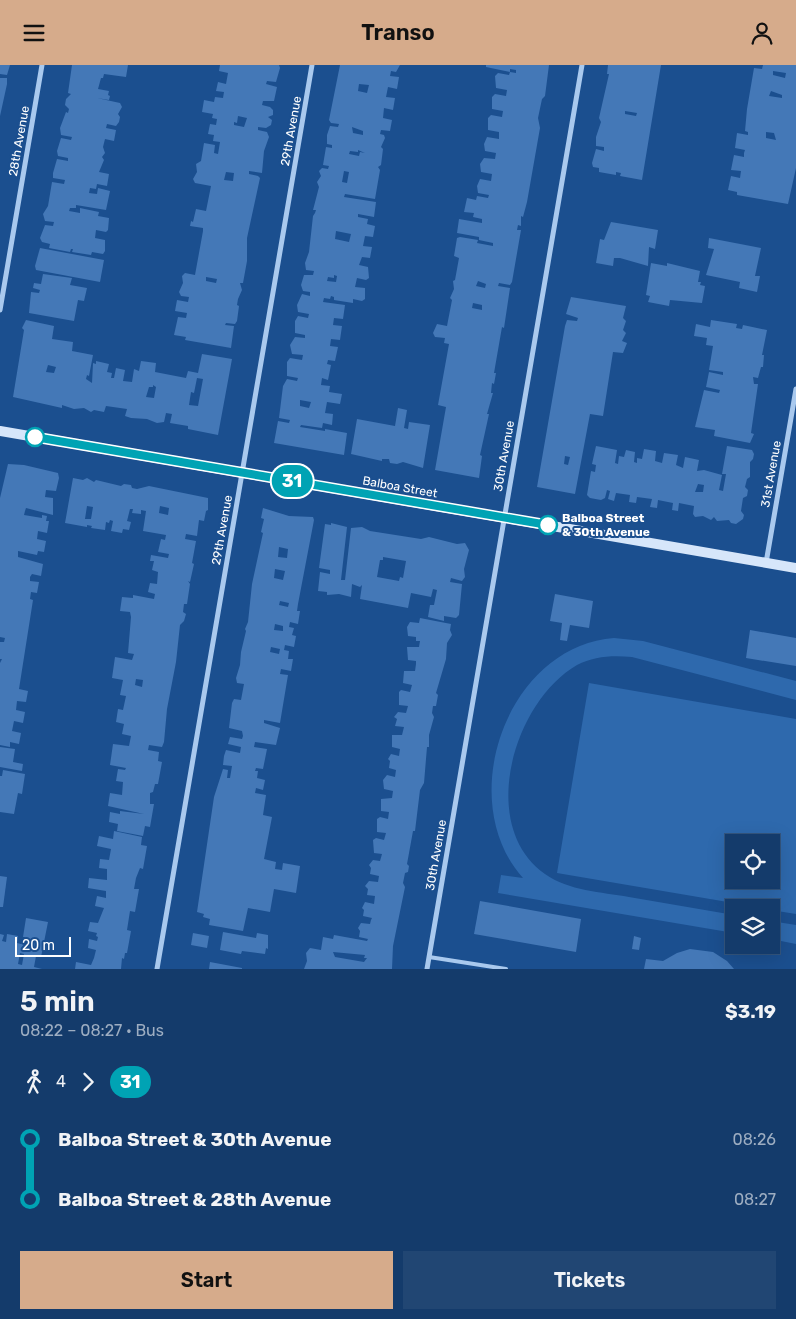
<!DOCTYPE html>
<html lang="en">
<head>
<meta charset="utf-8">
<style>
  body { margin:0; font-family:Rubik,sans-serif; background:#214673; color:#f1f3f6; height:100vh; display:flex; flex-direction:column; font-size:19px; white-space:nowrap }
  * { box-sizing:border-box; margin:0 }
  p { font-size:16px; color:#9dadc1 }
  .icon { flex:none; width:28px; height:28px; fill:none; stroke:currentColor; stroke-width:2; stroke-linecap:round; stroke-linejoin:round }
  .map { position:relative; height:904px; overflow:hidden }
  .details { display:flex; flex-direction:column; background:#143b6b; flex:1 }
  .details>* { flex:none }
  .badge { padding:0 10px; border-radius:16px; font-size:18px; line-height:32px }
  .controls { position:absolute; left:725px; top:769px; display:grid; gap:10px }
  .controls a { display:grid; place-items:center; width:55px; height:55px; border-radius:0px; background:#143b6b; box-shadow:0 5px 20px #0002,0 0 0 1px #33557e; font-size:25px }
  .scale { position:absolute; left:15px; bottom:12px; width:56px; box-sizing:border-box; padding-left:5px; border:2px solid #fff; border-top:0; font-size:14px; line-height:18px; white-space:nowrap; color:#fff; -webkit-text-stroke:4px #1b4f8f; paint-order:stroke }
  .map>.badge { position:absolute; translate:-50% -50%; box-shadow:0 0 0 2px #fff }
  .legs { display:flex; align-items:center; gap:8px; height:55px; padding:0 20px; font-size:16px }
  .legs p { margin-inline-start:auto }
  .overview { display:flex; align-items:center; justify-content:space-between; height:85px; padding:0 20px }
  h1 { font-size:28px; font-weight:600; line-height:38px }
  .cta { display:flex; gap:10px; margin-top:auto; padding:10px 20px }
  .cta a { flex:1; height:58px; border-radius:0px; background:#d6ab8b; color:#111; font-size:20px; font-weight:600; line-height:58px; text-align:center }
  .cta a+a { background:#214673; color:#f1f3f6 }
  ul { padding:0 20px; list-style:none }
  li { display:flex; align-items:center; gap:18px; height:60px; font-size:19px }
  li i { display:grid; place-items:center; width:8px; height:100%; margin:0 6px; background:currentColor }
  li i::after { content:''; width:12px; height:12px; margin:-6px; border:4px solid; border-radius:50%; background:#143b6b }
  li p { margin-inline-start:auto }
  li:first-child i { background:linear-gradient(#0000 50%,currentColor 0) }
  li:last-child i { background:linear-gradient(currentColor 50%,#0000 0) }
  header { display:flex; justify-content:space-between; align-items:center; height:65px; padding:0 20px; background:#d6ab8b; color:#111; font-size:22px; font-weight:600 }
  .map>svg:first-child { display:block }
  .green { fill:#2e69ad; fill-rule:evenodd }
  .building { fill:#4478b7; fill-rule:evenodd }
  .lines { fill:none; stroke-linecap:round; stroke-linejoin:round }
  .lane { stroke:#a9c9ee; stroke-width:4 }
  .street { stroke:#a9c9ee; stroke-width:5 }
  .secondary { stroke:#d6e6fa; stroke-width:10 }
  .line-1-casing { stroke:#fff; stroke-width:11 }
  .line-1 { stroke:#00a3b4; stroke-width:8 }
  .stop-1-dot { fill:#fff; stroke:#00a3b4; stroke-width:2.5 }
  .labels { text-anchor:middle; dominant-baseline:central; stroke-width:4; stroke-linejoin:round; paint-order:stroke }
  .street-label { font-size:12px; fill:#fff; stroke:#1b4f8f }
  .stop-label { font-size:12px; font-weight:bold; fill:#fff; stroke:#1b4f8f; text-anchor:start }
</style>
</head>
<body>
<header><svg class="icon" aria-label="menu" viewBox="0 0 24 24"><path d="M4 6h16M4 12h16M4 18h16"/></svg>Transo<svg class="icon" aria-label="person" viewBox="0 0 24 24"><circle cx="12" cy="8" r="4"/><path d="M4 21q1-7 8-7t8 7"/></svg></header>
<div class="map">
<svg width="796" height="904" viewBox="0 0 796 904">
  <rect width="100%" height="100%" fill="#1b4f8f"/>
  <!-- green -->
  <g class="green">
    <path d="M614,573L643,576L796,616V635L632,592C613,590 594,591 577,600C513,637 477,761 545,809C569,826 601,827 629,832C664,838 699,844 734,850V868L498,828L501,810L523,813C453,735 507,581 614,573Z"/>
    <path d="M589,618L796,654V849L771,845V842H757L557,808ZM734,778H771V815H734Z"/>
    <polygon points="771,856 796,860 796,879 771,874"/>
  </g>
  <!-- building -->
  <g class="building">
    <polygon points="0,0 10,0 7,10 0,9"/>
    <polygon points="72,0 128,0 126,12 104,9 103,13 101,13 98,24 109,26 108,30 110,31 109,35 97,33 120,38 122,42 118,49 120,52 119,57 116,61 107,59 106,63 116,65 114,76 105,74 103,82 105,88 102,92 104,95 99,107 109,109 107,121 97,119 96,124 90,123 89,128 97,129 98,123 110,126 106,145 76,140 76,143 70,143 69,146 80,148 80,143 99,147 98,151 109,153 108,165 106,167 96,165 95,173 105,175 105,186 103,189 92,187 91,190 72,187 73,184 71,184 70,187 49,183 50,179 42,177 40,173 45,160 53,161 54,157 45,156 43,149 48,141 52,117 64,119 65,115 53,113 53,108 57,94 68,96 68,93 58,91 57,86 61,73 71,75 72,72 61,70 60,63 66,47 68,48 69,44 65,40 66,34 71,29 68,28"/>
    <path d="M220,0H279L280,3L276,17L267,16L266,19L277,22L274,36H263L262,40L270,42L273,45V50L268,52L272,55L271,60L266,63L258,62V65L267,67L269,72L264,86L262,108L249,106V109L258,111L260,113L247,173V196L243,218H240L242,225L238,234L237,240L239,241L237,256L235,259L226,258L225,260L234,261L231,283L185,275L186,272L174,270L178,252L186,253L187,248L175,246L177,235L188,237L189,232L181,231L179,227L183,218L182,211L185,208L195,210L203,166V163L190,161L191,156L193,157L196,144L206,146L211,121L195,118L193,114L197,107L196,99L201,96L204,78L215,80L214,88L218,89L220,77L213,76L214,70L208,69L210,59L216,60L217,54L212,53L213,49L202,47L204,35L214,37L215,32L223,33L224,27L216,26L218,17L226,19L228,8L219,6ZM238,51L247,53L244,62L234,60V57L237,58ZM226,107L234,108L233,116L224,115ZM206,212L217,214L216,218L206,216Z"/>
    <path d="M340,0H400L396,7L391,6L390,11L399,12L397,24L388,22L386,32L395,33L393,45L384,43L383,53L392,55L390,66L381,65L380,69L384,70L385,73L381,82L383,84L381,100L378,102L380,105L375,134L345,129L344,132L376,137L374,152L358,149V152L368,154L367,159L375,161L373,172L365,171L363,181L372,182L370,193L362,192L359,200L368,202L369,213L366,215L357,213L355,222L365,223V234L362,236L353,234V238L334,235V232L331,231L330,234L324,233L323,237L345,240L343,254L334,253L333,260L342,261L340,275L331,274L330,281L338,282L335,296L328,295L327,299L331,300L328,315L322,313L321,320L330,321L329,327L342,329L340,339L327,337L325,348L333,349L332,360L323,358L322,363L301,360L300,362L325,366V364L347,368L344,390L274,378L278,356L289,358L290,355L279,353L283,321L287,314L297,316L298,313L287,311V297L290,293L302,295L303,290L292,289L290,280L295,272L305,273V270L295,268V256L298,251L308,253L309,249L298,247L297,240L302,229L310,231V227L303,226L301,220L304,210H313L314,206L306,205L305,198L309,187L313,151L315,148L316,145H313L319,122L317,117L321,111L319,106L322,103L328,104L329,101L323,100L326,82L332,83V80L327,79V70L330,61L338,62L339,59L331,58L329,55ZM359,19L369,20L367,28L358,26ZM352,62L363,66V70L353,68ZM358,85L365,88L360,87L359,91L349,89L350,86L358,87ZM344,106L349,107L347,118L342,117ZM336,166L351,169L349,177L335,174ZM334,210L337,211L336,217L327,216L328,212L334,213ZM300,335L311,337L309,343L300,341Z"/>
    <path d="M486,0H549L545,31L542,34L538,53L540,63L527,137L523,152L521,151V161L518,160L517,165H521L512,217L510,220L499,218L498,221L510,223L504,263L502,262L494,308H496L494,319L492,318L491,328H493L487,349H489L480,390L482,391L479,413L435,405L446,342L438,340L449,279L444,278L445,273L435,272L433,268L437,259L447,261L452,235L450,233L454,224L453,216L455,215L459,193L454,191L457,173L460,172L478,175L477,178L493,181V178L479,175V172L457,168L459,154L482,158V154L473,152L474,148L464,147L467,133L476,135L477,131L488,133L489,130L478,128L477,121L480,114L491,116L492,109L481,107L480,99L484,93L495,94L496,88L485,86L484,79L487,72L499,74V67L488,65V53L491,50L502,52L503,46L492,44V32L495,29L506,31L507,25L496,23L495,11L498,8L509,10L510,7L516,8V5L510,4V7L486,2ZM478,216L486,219L485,223L476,221ZM473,238L482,240V245L472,243Z"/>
    <path d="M608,0H661L642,115L620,111L621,108L616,107V110L599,107V103L593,102L592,98L596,84L604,86V82L596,81V72L601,57L599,53L609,9H607ZM625,46L637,48L636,51L625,49Z"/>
    <path d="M763,0H796V103L788,139L737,130V127L728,125L731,111L740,113L741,106L731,105L734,90L744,92V88L745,85L735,83L737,68L748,70V67L745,66L747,44L754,3L762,4ZM773,6L786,8L785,13L773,10ZM771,26L782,30V33L769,31ZM766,67L774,68L776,75L766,73Z"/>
    <polygon points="0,13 7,13 7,19 0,51"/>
    <polygon points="611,157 658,165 655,184 649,182 648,201 620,193 614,193 613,201 596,198 600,174 604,175"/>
    <polygon points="709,173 761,183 755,211 760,211 757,227 739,223 740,217 706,210 714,184 708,183"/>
    <polygon points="40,183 104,195 100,217 36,205 35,201"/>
    <polygon points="651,198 667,201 667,198 700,206 698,217 701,217 700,220 705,221 702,238 670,235 669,241 648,237 650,231 646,230"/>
    <polygon points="43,209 72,213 70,220 87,223 84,236 78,235 74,256 29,248 31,227 39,228 40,225 33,223 34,218 41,219"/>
    <path d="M571,232L626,241L623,253L626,256L623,265L626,268L622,276L627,278L623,288L613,287L603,351L590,349L575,429L537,422L565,261L567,255L577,256L578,253L566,249ZM565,391L570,392L568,400L564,399Z"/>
    <path d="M26,255L54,261L52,274L73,277L72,286L93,290L89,311L87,310L86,314L92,318L93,298L96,299V296L109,299L107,307L112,308L111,313H114L116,303L125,305L123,316L132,317L134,304L139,306L141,296L156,298L155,307L186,313L188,306L198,308L202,289L232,294L218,370L188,364V361L170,358L172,349L166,348L164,357L157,358L147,354L131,353L125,351L127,344L106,341L104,347L94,345L91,347L84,343L74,344L62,340V343L13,332L24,265L22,263ZM48,300L56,302L54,308L46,307ZM197,313L203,314L198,341L189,340L191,327L194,328ZM153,320L156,322L154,333L146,332L149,322H153Z"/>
    <polygon points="711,255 737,259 736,263 742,264 743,260 767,265 762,290 764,290 763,302 761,302 758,313 753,312 754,319 758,319 751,368 754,369 750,378 714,371 715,365 695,362 704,325 719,328 720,325 706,322 709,307 723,310 723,307 709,305 713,281 706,280 707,273 694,271 696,259 710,262"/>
    <polygon points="398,343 407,345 404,363 408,364 409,357 430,360 423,403 403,397 397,399 390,398 389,394 382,394 382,396 351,389 357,354 395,361"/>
    <path d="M596,381L617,385L615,398L618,399L619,391L624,392L626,385L635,387L634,397L637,398V393L642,394L644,384L656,386L655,396L662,398L664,388L678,390L676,400L683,403L685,392L699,395L697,406L704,405L722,410L719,425L723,426L726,409H722L727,381L752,385L754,389L753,394L750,397V412L747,414L745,422L748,425L747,431L743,433L741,446L744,450L743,454L736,459L731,458L729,455L717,456L714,452L711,455L703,451L695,452L693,449L694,441L679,438L678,446L672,445L673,438L658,435L657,443L650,442L652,434L637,432L636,438L629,437L630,430L616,428L614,436L608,434L610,426L607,425L605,433L601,435L590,433L587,430L591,406L595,407L596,400L592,399ZM698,419L704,420L703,427H695Z"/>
    <polygon points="8,399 24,400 58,408 59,413 56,426 46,425 45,432 53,433 53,450 26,443 25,446 24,450 42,453 42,450 47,451 46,456 49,456 47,468 38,466 37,474 46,476 44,487 38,486 37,490 18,486 18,492 43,499 41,511 32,509 30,512 30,516 39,517 37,528 31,527 30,534 33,535 19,624 28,626 26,637 17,636 16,645 25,647 23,658 14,656 12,666 21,668 19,679 10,677 10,682 0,680 0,598 2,594 0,594 0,577 4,577 5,573 0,572 0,433"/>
    <path d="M73,413L83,415L87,413L94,417L96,415L121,421L124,419L131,420L132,423L137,424L149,421L208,433V445L206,446L204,456L199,455L197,471L186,469L185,474L196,476L192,498L194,499L190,517L188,516L190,519L187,539H184L183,547L186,549L184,556L180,560L176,597L167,644L164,677L162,682L149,680L148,685L159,687L158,696L162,697L158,719H155L153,727L150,728V739H154L150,762L145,761L143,771L117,766L118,759L109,757L110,747L120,749V746L144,749L108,741L110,728L122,730L123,717L116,716L118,704L125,705L126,703L110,700L113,679L129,681L131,671L122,669L124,659L116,657L118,644L123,645L126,631L120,630L123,615L112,613L115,592L132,595L134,589L128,588L131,552L130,547L120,546L122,532L133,533V530L154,534L155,529L148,527L150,518L157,519L158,507L152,505L154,496H150L151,490L168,493L169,489L158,487L161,474L165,475L166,470L143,466L146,446L141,445V449L132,448L133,444H130L127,456L131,457L129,465L123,464L122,468L111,466L113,456L110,455L109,458L106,457L105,465L91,463L92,461L87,460V462L65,458ZM87,441L93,442L91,454H85ZM160,441L169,443L168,450L159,448ZM136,614L143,615L142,622L135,620Z"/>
    <path d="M263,443L289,451L313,452L314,455L298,539L297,546H300L298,559L290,557L289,562L294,563L292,570L296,571L294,582L285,580L284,585L289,586L288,594H293L291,606L281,604L280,609L288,610L280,658L264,655V658L280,663L276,680L255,677L254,682L267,684L263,704L256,703L255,706H258L257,713L265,715L263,725L256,723L255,728L266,730L263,750L272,752L264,794L276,797L275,804L282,805L283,798L300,801L296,828L274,824L270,847L248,843L243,866L209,860L210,854L203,852L204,849L197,847L214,732L223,704L228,705L227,713H230L232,701L223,700L224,691L226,685L240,688L241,682L228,679L230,672L242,674L243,671L242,666L229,663L232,638L234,634L241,635L244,619L237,618L236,613L240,600L241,587L246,566L245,564L248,557L252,519L263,468L261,467L264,454L261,453ZM279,482L288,484L287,493L278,492ZM275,504L285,506L283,515L274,513ZM280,536L289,538L288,542L279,540ZM275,559L283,561V566L274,565ZM271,582L280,584L279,589L270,587Z"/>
    <path d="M331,458L347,462L341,515H345L351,463L362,462L370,466L421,474L429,472L457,479L465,478L469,485L464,504L465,512L462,516L451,513L450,517L462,519L459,550L456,553L444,551V556L428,552L430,540H434L437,525L433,524L431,532L411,528L408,543L360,534L362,520L360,522L352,519L351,532L339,529L327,530V527L318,526L320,507L330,509V505L319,503L325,459L331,460ZM383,492L406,496L403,513L400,512L399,516L377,512L380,495H383Z"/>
    <polygon points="555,529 593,536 589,563 570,560 567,576 560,575 562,558 550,556"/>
    <path d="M420,553L451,559L450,565L452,570L447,578L446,594L436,628L438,630L436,641H433L432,648L434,652L429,670V682H427L424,718L420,725L415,766H413L407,799L409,801L408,807L405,808L403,818L405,822L393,881L392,904H304L307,896L306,888L310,883L321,885L323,872L333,874L334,870L367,876L368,874L359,872L360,866L358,863L361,858L370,859L371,855L372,853L363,851L364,845L362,843L365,837L374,839L375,831L367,830L368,824L365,821L369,816L378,817L379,811L370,809L371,803L369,800L373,795L380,796L382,789L374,788L373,775L376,773L384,775L386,768L377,767V754L380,752L388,754L389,747L381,746V734L392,733L393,726L384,724L383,715L387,710L395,712L396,705L389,703L390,696L388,694L391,689L399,691L400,684L392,682V670H402L404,662L395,661L397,654L394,652L398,647L406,648L408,641L399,640V627L401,625L410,627L412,620L403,618L404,606H415L416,599V596L408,595L407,582H419L420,576H416V572L408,571L407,562L410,557L419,558ZM333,887L365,890L364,893H367L364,897L335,892Z"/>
    <polygon points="750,565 796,573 796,601 746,593"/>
    <polygon points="0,682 15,684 13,697 23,699 22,706 0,702"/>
    <polygon points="3,705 25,709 22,729 18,728 14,749 0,747 0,711 2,711"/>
    <polygon points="114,766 142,772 141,780 147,781 143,804 140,803 136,813 134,824 139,824 135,847 130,846 127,865 131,866 127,888 125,888 124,894 122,893 121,904 75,904 76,897 91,900 94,893 96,885 88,883 89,874 97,876 98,872 96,871 97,868 88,866 90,857 98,858 104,843 95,841 97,831 106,833 106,826 88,823 89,813 107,815 107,804 99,803 100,794 109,795 111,784 97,781 99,771 113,774"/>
    <polygon points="0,811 7,812 3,842 0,842"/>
    <polygon points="480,836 581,854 576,887 474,869"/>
    <path d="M26,853L48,857L41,892L36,891L34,902L42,904H0V869L4,870L2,876L6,877L7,869L18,871L17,878L21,879L22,876L24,877L25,872H23ZM20,888L24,889L22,900L18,899Z"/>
    <polygon points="223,867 256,873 257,868 268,870 268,884 266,883 265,889 242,886 241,889 220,885"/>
    <polygon points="193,868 209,871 207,883 191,880"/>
    <polygon points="634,871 641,873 639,885 632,884"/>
    <polygon points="690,884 713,887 727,896 734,904 644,904 646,894 663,896 677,888"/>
    <polygon points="210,897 242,903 242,904 209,904"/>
  </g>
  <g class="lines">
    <!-- lane -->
    <polyline class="lane" points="429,892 506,904"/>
    <!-- street -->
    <g class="street">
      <polyline points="0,245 42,0"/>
      <polyline points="766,498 796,324"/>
      <polyline points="157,904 312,0"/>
      <polyline points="427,904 582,0"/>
    </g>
    <!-- secondary -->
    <polyline class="secondary" points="0,366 796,503"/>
  </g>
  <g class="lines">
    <!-- line-1 casing -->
    <g class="line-1-casing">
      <polyline id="line-1" points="35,372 548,460"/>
    </g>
    <!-- line-1 -->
    <use href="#line-1" class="line-1"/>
  </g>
  <!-- markers -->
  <g class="stop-1-dot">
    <circle cx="35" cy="372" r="9"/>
    <circle cx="548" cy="460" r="9"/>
  </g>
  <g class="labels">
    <!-- street labels -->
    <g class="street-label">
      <text transform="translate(291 66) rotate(-80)">29th Avenue</text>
      <text transform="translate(19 76) rotate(-80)">28th Avenue</text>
      <text transform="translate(504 391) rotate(-80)">30th Avenue</text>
      <text transform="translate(771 409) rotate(-80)">31st Avenue</text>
      <text transform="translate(400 422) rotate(10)">Balboa Street</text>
      <text transform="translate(222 465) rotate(-80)">29th Avenue</text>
      <text transform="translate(436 790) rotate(-80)">30th Avenue</text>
    </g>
    <!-- stop labels -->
    <g class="stop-label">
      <text x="562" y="453">Balboa Street<tspan x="562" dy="14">&amp; 30th Avenue</tspan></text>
    </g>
  </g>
</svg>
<div class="controls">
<a><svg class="icon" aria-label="locate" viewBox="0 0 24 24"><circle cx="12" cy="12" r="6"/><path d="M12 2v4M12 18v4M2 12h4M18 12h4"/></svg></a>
<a><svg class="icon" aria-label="layers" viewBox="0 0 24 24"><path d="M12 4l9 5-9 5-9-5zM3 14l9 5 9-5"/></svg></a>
</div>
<div class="scale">20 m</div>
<b class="badge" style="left:292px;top:416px;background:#00a3b4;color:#fff">31</b>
</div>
<section class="details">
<div class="overview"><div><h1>5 min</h1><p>08:22 – 08:27 · Bus</p></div><b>$3.19</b></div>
<div class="legs"><svg class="icon" aria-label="walk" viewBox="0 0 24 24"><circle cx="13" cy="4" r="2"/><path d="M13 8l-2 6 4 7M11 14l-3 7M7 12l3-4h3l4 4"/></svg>4<svg class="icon" aria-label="forward" viewBox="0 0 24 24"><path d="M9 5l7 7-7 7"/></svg><b class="badge" style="background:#00a3b4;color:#fff">31</b></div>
<ul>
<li><i style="color:#00a3b4"></i><b>Balboa Street &amp; 30th Avenue</b><p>08:26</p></li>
<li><i style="color:#00a3b4"></i><b>Balboa Street &amp; 28th Avenue</b><p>08:27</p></li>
</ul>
<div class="cta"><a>Start</a><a>Tickets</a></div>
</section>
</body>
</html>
